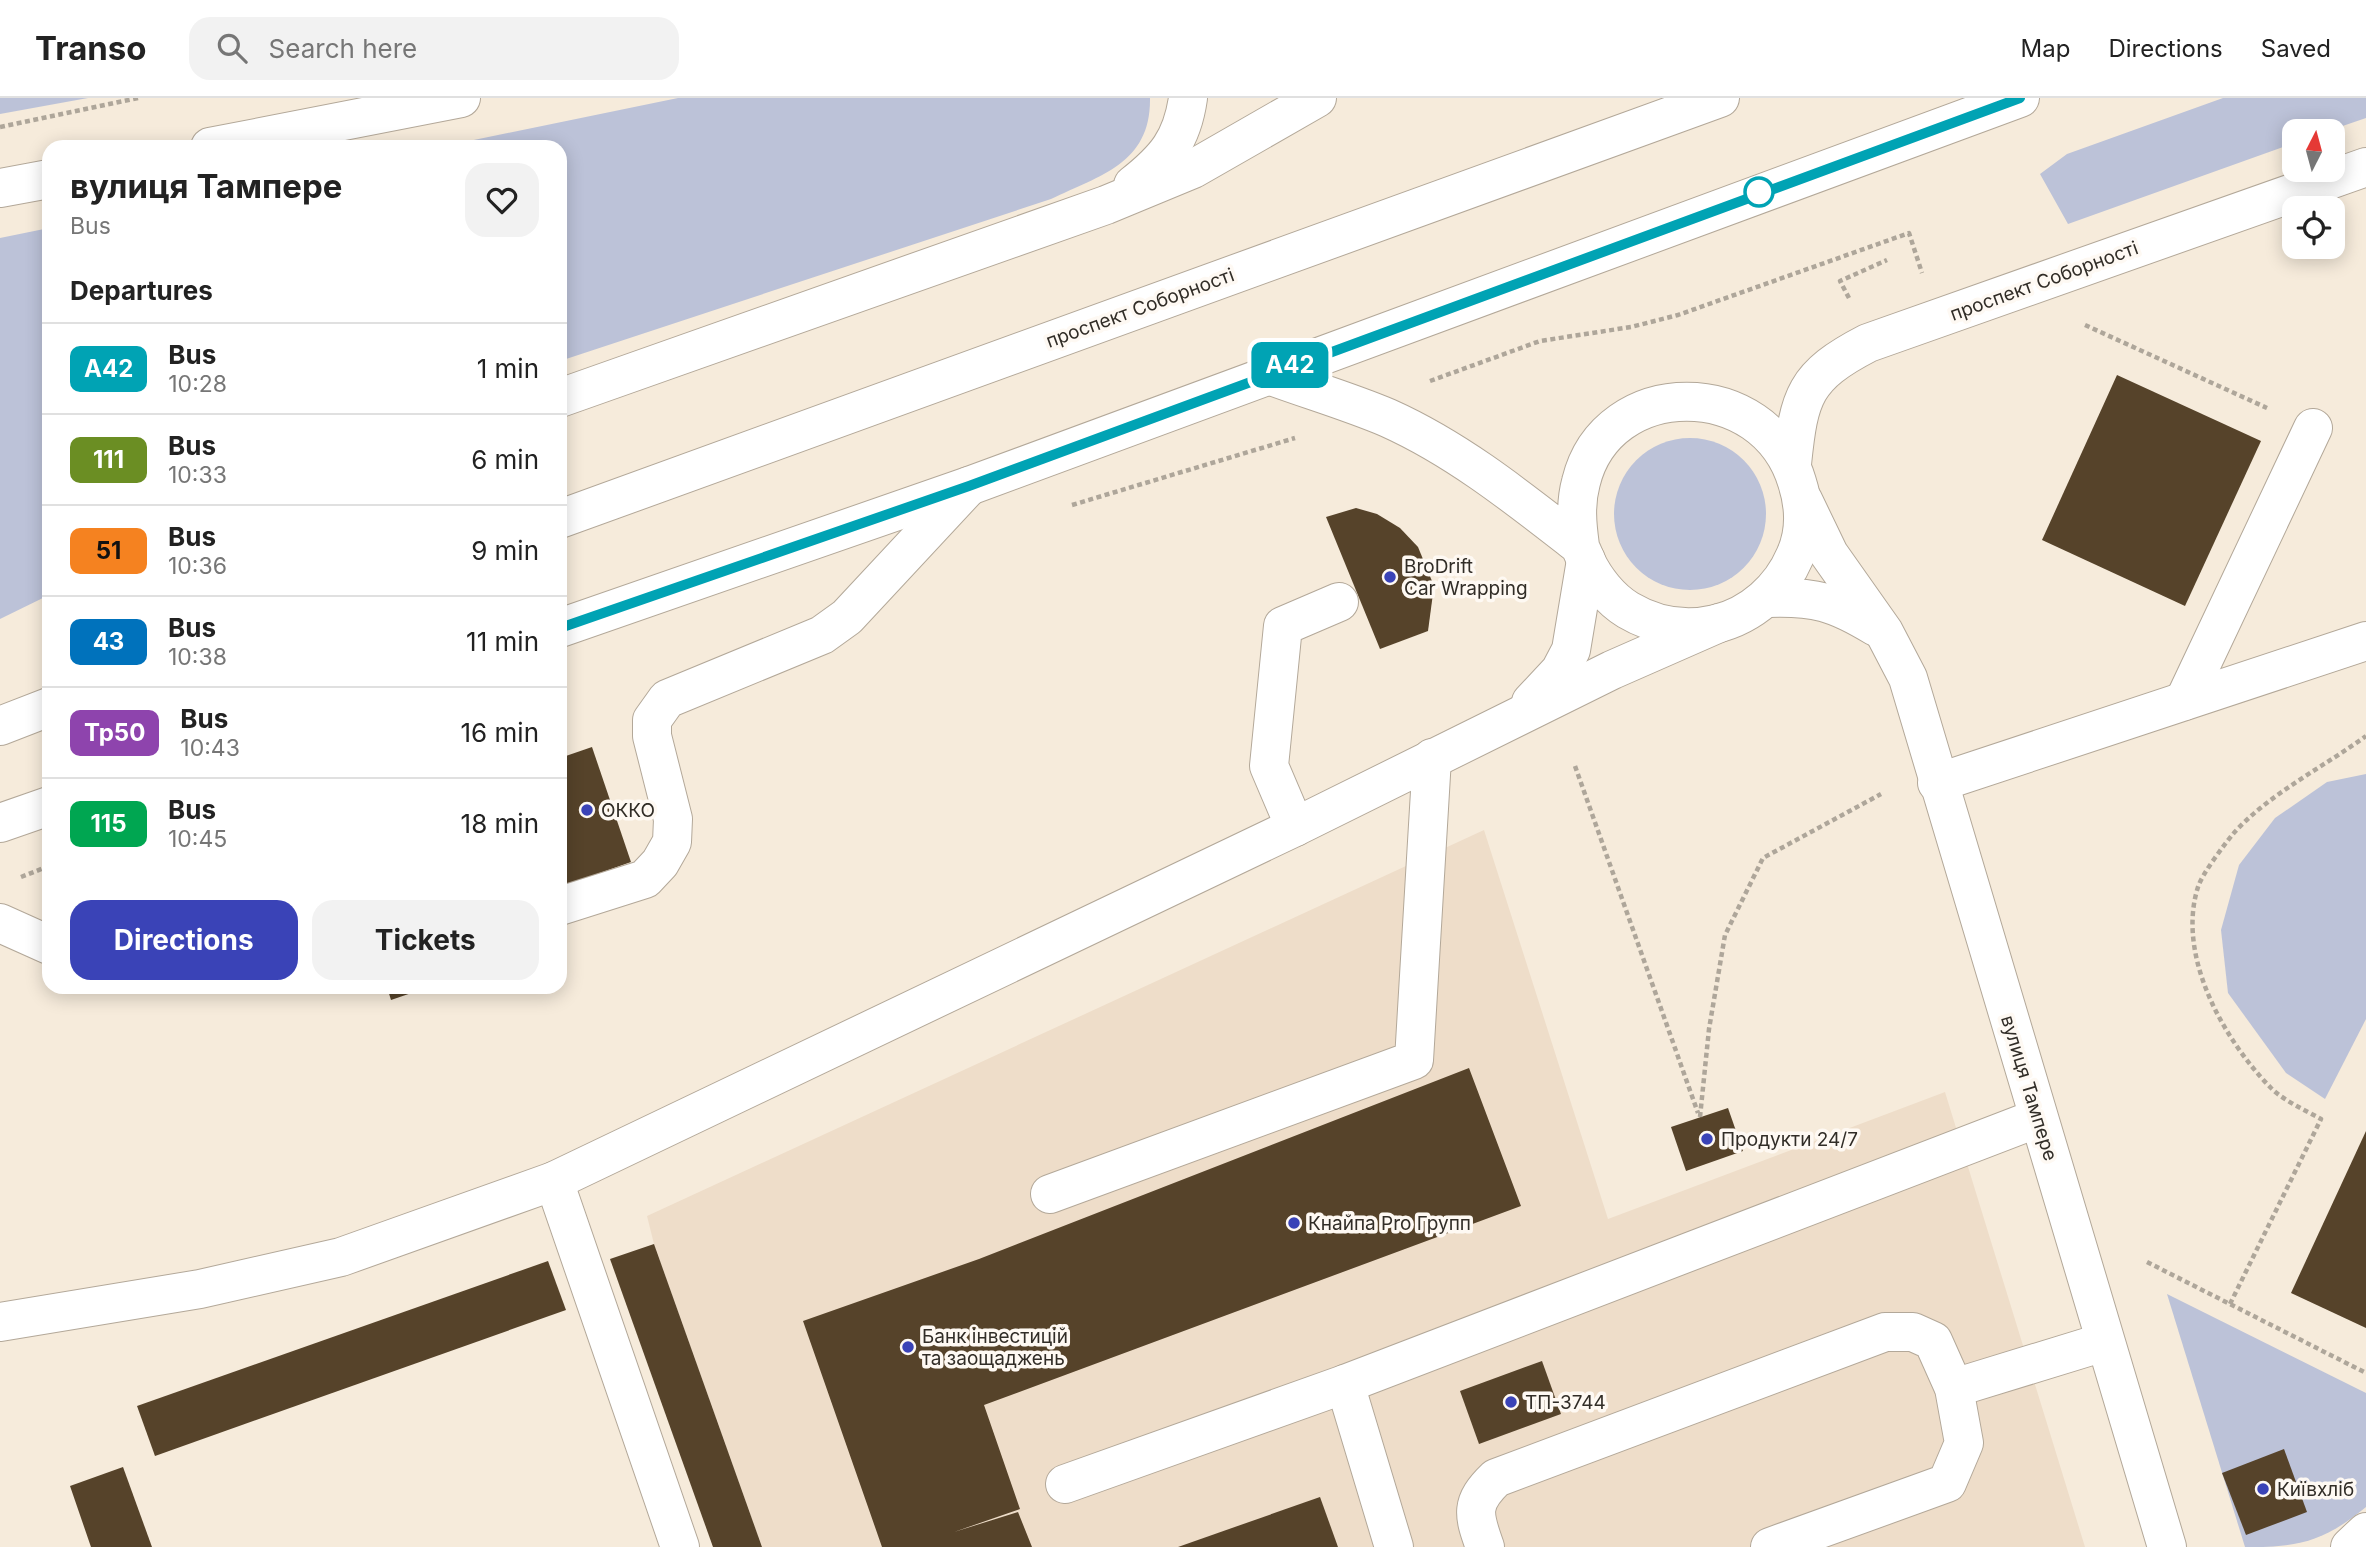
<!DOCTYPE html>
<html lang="en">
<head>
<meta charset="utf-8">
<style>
  body { margin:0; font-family:Inter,sans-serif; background:#f2f2f2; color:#222; height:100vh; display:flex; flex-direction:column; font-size:26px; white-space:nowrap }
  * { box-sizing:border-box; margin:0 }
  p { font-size:23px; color:#767676 }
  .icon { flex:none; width:38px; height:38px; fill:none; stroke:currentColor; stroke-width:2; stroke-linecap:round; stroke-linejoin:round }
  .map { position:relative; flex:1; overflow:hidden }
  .drawer { position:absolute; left:42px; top:42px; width:525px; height:854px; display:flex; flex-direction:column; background:#fff; border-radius:21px; box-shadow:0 4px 18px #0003 }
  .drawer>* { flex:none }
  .badge { padding:0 14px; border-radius:10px; font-size:24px; line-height:46px }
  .needle { width:46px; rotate:6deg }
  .tools { position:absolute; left:2282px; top:21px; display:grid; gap:14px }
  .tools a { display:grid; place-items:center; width:63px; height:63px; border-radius:14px; background:#fff; box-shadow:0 4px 18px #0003; font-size:35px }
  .map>.badge { position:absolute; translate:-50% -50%; box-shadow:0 0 0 4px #fff }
  h2 { padding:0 28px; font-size:26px; line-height:63px }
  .round { display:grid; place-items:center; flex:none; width:74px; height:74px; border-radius:21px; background:#f2f2f2 }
  .overview { display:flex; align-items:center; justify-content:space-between; height:119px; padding:0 28px }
  h1 { font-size:33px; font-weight:700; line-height:52px }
  .cta { display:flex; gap:14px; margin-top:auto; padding:14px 28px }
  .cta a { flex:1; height:80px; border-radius:21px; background:#3a43b7; color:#fff; font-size:28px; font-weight:700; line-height:80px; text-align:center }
  .cta a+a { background:#f2f2f2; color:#222 }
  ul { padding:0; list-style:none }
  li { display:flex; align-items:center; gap:21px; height:91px; padding:0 28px; border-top:2px solid #e0e0e0 }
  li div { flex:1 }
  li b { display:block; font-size:26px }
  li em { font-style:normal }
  li .badge { min-width:77px; font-weight:700; text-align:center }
  header { display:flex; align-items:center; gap:42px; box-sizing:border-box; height:98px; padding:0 35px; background:#fff; border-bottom:2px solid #e0e0e0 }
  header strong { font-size:33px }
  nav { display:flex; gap:38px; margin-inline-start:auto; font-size:24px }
  .search { width:490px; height:63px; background:#f2f2f2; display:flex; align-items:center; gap:18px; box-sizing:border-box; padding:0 24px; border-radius:21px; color:#767676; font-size:26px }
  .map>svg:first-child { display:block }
  .built { fill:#eeddc9 }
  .green { fill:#bcc2d8 }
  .building { fill:#56432a }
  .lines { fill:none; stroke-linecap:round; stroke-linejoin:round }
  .minor-casing { stroke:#b3a899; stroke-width:40 }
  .highway-casing { stroke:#b3a899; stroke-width:40 }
  .path { stroke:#aea69a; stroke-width:4.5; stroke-dasharray:5 3.5; stroke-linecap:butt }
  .minor { stroke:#fff; stroke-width:38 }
  .highway { stroke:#fff; stroke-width:38 }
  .line-casing { stroke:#fff; stroke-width:16 }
  .line { stroke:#00a3b4; stroke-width:10 }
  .stop-dot { fill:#fff; stroke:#00a3b4; stroke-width:3.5 }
  .poi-dot { fill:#3a43b7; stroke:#fef9f3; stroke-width:2.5 }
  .labels { text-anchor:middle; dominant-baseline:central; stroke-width:7; stroke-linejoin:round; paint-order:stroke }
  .street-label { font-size:19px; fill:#312d27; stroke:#fef9f3 }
  .poi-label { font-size:19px; fill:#312d27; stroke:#fef9f3; text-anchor:start }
</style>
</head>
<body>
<header>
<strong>Transo</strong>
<div class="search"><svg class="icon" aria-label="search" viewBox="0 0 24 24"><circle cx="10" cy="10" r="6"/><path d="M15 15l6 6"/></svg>Search here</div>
<nav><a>Map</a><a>Directions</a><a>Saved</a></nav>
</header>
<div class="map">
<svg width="2366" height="1449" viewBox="0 0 2366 1449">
  <rect width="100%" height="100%" fill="#f6ebdb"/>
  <!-- built -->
  <polygon class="built" points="1484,732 1608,1121 1945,994 2085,1449 762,1449 654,1146 647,1118"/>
  <!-- green -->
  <g class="green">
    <polygon points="0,0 88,0 0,16"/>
    <path d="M678,0H1150C1151,65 1101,77 1051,101L560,263V49H440Z"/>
    <polygon points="2223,0 2366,0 2366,20 2328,33 2294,33 2294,45 2068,126 2040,76 2067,56"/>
    <polygon points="49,130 49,497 0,521 0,140"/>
    <circle cx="1690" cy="416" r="76"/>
    <polygon points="2366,676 2366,921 2325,1001 2286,975 2228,895 2221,832 2239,767 2275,720 2327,684"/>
    <path d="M2167,1196L2366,1295V1409C2323,1444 2300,1449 2245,1449Z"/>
  </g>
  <!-- building -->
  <g class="building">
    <polygon points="2117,277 2261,343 2185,508 2042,442"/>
    <polygon points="1356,410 1377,416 1400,430 1418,449 1434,488 1428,533 1380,551 1326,419"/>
    <polygon points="592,649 631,764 560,789 560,660"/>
    <polygon points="387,889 429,889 391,902"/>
    <polygon points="1469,970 1521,1108 984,1307 1020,1411 954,1434 1018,1414 1032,1449 882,1449 803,1223 979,1161"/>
    <polygon points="1728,1010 1743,1053 1686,1073 1671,1029"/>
    <polygon points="2366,1033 2366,1230 2291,1195"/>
    <polygon points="654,1146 762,1449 713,1449 610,1161"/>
    <polygon points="548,1163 566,1212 155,1358 137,1308"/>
    <polygon points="1542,1263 1561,1316 1479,1346 1460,1293"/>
    <polygon points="2284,1351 2307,1414 2246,1437 2222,1375"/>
    <polygon points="123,1369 152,1449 91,1449 70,1388"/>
    <polygon points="1320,1399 1338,1449 1178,1449"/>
  </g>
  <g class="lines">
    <!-- minor casing -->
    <g class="minor-casing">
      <g id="minor">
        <polyline points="210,49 461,0"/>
        <path d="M1133,87C1166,61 1182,42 1188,0"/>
        <polyline points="0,90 49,81"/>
        <path d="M1266,276C1306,291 1348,303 1388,320C1457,351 1517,399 1576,445C1582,450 1583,456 1586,463C1595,482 1610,501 1628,512C1655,528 1686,533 1716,526C1752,517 1781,491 1795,458C1806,434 1805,409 1797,384C1765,277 1607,277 1581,384C1575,406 1577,426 1580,448"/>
        <polyline points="560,300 1106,107 1193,71 1317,0"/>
        <path d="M1792,366C1799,298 1804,278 1868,245L2366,69"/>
        <polyline points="1803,402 1829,456 1884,534 1908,580 2167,1449"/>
        <path d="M1766,500C1815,498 1835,504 1876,529"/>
        <polyline points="2184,603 2313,330"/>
        <polyline points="1531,604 1560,573 1571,552 1586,462"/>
        <polyline points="1937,685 2366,543"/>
        <polyline points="1295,729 1269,668 1283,528 1339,504"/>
        <polyline points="560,808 645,781 660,765 672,744 673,721 652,638 652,622 667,601 822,537 847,519 969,388"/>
        <polyline points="0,825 49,847"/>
        <polyline points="554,1083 680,1449"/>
        <polyline points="1050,1096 1414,962 1432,660"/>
        <polyline points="0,1224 200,1191 341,1159 554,1083 1295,729 1612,572 1719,525"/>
        <polyline points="1345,1286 1394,1449"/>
        <polyline points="1954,1290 2104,1244"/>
        <polyline points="1065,1386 1345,1286 2038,1020"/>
        <path d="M1485,1449C1473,1416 1470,1405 1496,1380L1885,1234H1913L1933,1243L1954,1290L1964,1345L1947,1385L1770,1449"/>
        <polyline points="2350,1449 2366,1434"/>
      </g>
    </g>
    <!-- highway casing -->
    <g class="highway-casing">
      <g id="highway">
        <polyline points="560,421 1720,0"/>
        <polyline points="560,530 969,388 2020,0"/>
        <polyline points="0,628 49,609"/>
        <polyline points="0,725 49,708"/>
      </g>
    </g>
    <!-- path -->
    <g class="path">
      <polyline points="0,29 138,0"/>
      <polyline points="1849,200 1840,183 1887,162"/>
      <polyline points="2085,227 2267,310"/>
      <polyline points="1430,283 1540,243 1631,229 1678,217 1909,135 1922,175"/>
      <polyline points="1072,407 1295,340"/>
      <polyline points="1575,668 1698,1015"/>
      <polyline points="21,779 49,768"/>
      <polyline points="1700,1019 1709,931 1725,837 1763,760 1881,696"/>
      <polyline points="2147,1164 2366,1275"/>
      <path d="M2230,1206L2321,1021C2305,1012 2284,1003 2271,990C2224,942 2176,858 2198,789C2202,776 2224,747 2233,736C2267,697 2325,668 2366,638"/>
    </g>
    <!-- minor -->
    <use href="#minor" class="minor"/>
    <!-- highway -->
    <use href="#highway" class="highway"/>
  </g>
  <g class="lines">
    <!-- line casing -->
    <g class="line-casing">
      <polyline id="line" points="560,530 969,388 2020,0"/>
    </g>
    <!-- line -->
    <use href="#line" class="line"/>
  </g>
  <!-- markers -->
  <circle class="stop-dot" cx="1759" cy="94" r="14"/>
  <g class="poi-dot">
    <circle cx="1390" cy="479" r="7"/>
    <circle cx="587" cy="712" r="7"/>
    <circle cx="1707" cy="1041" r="7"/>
    <circle cx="1294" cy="1125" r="7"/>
    <circle cx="908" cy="1249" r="7"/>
    <circle cx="1511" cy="1304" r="7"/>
    <circle cx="2263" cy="1391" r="7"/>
  </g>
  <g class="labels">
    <!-- street labels -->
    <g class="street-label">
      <text transform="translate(2044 183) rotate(-20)">проспект Соборності</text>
      <text transform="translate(1140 210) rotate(-20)">проспект Соборності</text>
      <text transform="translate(2029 990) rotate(73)">вулиця Тампере</text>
    </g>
    <!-- poi labels -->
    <g class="poi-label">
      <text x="1404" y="468">BroDrift<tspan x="1404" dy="22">Car Wrapping</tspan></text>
      <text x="601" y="712">ОККО</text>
      <text x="1721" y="1041">Продукти 24/7</text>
      <text x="1308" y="1125">Кнайпа Pro Групп</text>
      <text x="922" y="1238">Банк інвестицій<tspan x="922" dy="22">та заощаджень</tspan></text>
      <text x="1525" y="1304">ТП-3744</text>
      <text x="2277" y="1391">Київхліб</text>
    </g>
  </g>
</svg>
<div class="tools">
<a><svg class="needle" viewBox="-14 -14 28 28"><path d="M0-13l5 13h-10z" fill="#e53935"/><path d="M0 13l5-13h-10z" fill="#767676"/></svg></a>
<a><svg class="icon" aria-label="locate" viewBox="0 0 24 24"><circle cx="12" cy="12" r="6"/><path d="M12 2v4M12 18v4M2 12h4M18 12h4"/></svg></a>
</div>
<b class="badge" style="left:1290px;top:267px;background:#00a3b4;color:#fff">А42</b>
<section class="drawer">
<div class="overview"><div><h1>вулиця Тампере</h1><p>Bus</p></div><a class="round"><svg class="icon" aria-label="heart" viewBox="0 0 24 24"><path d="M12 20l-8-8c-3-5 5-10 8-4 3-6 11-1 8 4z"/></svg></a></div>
<h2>Departures</h2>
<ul>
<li><span class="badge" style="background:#00a3b4;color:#fff">А42</span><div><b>Bus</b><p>10:28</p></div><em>1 min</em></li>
<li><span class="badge" style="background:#6b8e23;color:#fff">111</span><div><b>Bus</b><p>10:33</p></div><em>6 min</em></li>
<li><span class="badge" style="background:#f58220;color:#111">51</span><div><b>Bus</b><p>10:36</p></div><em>9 min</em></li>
<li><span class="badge" style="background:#0072bc;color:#fff">43</span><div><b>Bus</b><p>10:38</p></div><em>11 min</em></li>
<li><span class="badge" style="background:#8e44ad;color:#fff">Тр50</span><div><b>Bus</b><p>10:43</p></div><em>16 min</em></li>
<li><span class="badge" style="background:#00a651;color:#fff">115</span><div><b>Bus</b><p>10:45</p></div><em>18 min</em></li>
</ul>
<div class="cta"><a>Directions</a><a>Tickets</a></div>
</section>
</div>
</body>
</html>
